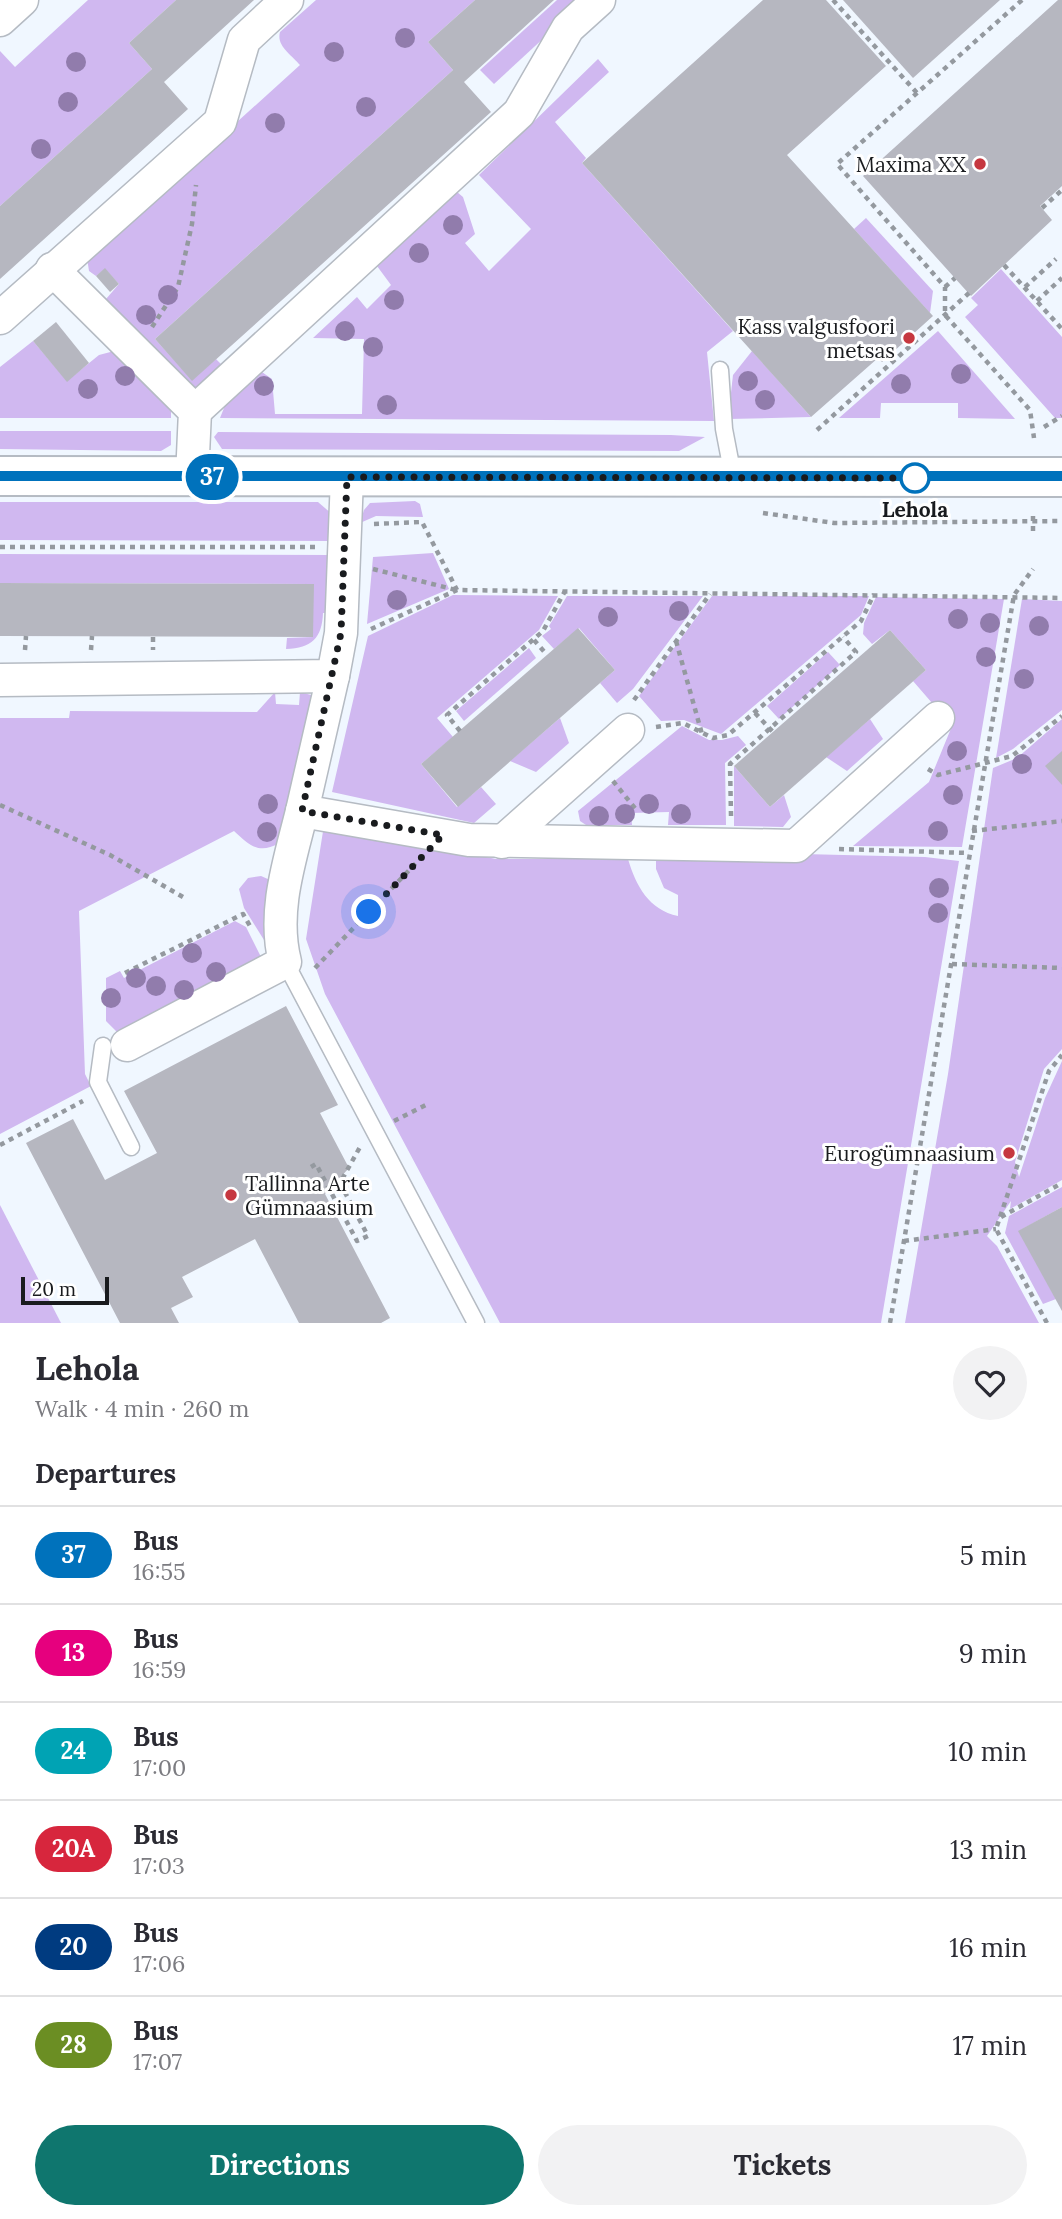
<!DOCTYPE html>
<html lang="en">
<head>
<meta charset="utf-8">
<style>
  body { margin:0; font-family:Lora,serif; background:#f2f2f3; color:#2b2b33; height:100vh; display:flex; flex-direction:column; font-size:26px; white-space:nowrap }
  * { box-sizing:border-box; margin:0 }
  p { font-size:23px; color:#7c7c81 }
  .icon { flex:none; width:38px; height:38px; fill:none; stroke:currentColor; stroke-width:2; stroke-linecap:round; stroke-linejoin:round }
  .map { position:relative; height:1323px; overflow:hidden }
  .drawer { display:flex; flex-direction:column; background:#fff; flex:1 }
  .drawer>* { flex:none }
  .badge { padding:0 14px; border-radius:23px; font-size:24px; line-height:46px }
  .scale { position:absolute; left:21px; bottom:18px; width:88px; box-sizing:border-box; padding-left:7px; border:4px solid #191b1e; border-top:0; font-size:19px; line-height:24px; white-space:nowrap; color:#191b1e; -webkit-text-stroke:5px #fff; paint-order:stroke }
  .you { position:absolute; width:35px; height:35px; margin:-18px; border:5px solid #fff; border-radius:50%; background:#1a73e8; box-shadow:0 0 0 10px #1a73e833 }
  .map>.badge { position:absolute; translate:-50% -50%; box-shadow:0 0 0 4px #fff }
  h2 { padding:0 35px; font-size:26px; line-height:63px }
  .round { display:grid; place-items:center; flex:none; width:74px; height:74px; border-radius:37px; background:#f2f2f3 }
  .head { display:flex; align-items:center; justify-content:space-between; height:119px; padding:0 35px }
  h1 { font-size:33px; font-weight:700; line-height:52px }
  .cta { display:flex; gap:14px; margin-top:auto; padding:14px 35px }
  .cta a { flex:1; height:80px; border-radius:42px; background:#0f766e; color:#fff; font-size:28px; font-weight:700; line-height:80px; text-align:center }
  .cta a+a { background:#f2f2f3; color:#2b2b33 }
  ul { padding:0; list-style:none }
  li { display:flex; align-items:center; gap:21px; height:98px; padding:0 35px; border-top:2px solid #e1e1e2 }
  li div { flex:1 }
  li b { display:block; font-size:26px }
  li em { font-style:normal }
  li .badge { min-width:77px; font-weight:700; text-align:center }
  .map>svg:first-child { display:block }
  .green { fill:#d0b8f0 }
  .building { fill:#b6b7c0 }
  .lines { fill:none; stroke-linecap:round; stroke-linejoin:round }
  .lane-casing { stroke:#b5bbc3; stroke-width:19 }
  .street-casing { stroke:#b5bbc3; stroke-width:35 }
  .secondary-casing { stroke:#b5bbc3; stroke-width:42 }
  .path { stroke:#94999f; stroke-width:4.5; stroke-dasharray:5 5; stroke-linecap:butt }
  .lane { stroke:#fff; stroke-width:16 }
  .street { stroke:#fff; stroke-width:32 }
  .secondary { stroke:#fff; stroke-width:38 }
  .tree { fill:#917cac }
  .line-casing { stroke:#fff; stroke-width:16 }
  .line { stroke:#0072bc; stroke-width:10 }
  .walk { stroke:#191b1e; stroke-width:7; stroke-dasharray:0 12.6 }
  .poi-dot { fill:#c6373f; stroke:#fff; stroke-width:2.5 }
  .stop-dot { fill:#fff; stroke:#0072bc; stroke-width:3.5 }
  .labels { text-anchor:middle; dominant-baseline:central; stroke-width:6; stroke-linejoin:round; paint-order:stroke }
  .poi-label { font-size:21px; fill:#191b1e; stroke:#fff; text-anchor:end }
  .stop-label { font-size:21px; font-weight:bold; fill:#191b1e; stroke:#fff }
</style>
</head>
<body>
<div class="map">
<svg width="1062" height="1323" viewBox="0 0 1062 1323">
  <rect width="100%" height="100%" fill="#f0f7ff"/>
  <!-- green -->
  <g class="green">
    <polygon points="88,0 176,0 129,43 152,69 0,206 0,51 15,67"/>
    <path d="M316,0H475L428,42L453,70L155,339L192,380L216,359L226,369L197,394L107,305L106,299L119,284L105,269L96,276L89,271L87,258L300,65C292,55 276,46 280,32Z"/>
    <polygon points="557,0 585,0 494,84 480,70"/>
    <polygon points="598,59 609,72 555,122 586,158 582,163 733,331 707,352 714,421 220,418 226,403 259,370 272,379 275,414 362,414 364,339 313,338 357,297 367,309 391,285 377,266 457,192 463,197 475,234 465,243 489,271 531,229 479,175"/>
    <polygon points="866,218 933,291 930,313 854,229"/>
    <polygon points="1001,269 1062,337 1062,418 1055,418 965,317 978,305 971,298"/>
    <polygon points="938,331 1015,419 958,418 958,403 881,403 880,418 839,418"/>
    <polygon points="33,341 67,381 99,355 118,350 171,409 171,418 0,418 0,367"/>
    <polygon points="752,351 811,417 728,419 733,375"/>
    <polygon points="0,431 171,431 171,445 161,451 0,449"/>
    <polygon points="218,432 671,435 705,437 679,451 222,449 214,437"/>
    <polygon points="415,501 420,504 423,517 376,516 360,523 364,510 370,503"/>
    <polygon points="0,502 318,502 333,515 333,541 0,540"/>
    <polygon points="433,553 449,589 367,624 373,557"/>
    <path d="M0,554L332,555L329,613H323C322,638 312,648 286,649L287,638L313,637V584L0,583Z"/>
    <polygon points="453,595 558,596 539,630 437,718 453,737 421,764 457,807 481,787 496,804 474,823 332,792 368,636"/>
    <polygon points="567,596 703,596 633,689 617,703 600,683 615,670 579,628 554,649 542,636 551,629 549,626"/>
    <polygon points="712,596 869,596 861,615 721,734 684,720 661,721 639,696"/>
    <polygon points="876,597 1004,599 962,847 853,846 929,782 952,726 913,681 926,670 890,630 872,644 863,634 864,623"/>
    <polygon points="1022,599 1062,601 1062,710 1013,749 996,758"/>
    <polygon points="529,648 536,658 464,721 456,711"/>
    <polygon points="828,652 840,665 779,719 767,706"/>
    <path d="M275,692L276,704L299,705L300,692L311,695L314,702L279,843C259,855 249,845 234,831L79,911L85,1074L91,1086L0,1134V718H69L70,711L257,712Z"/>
    <polygon points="560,718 569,743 536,772 510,761"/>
    <polygon points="870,719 883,739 847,771 826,757"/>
    <polygon points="1062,719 1062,1049 1044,1069 1015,1162 1019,1177 1045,1098 1062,1061 1062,1180 1010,1209 1011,1201 987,1236 997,1246 1039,1323 905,1323 948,1074 993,768 1017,758"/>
    <polygon points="682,726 709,740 722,740 738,736 746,745 725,763 726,825 668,825 669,812 631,813 632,825 586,825 580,821 578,811"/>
    <polygon points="734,766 770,807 784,795 791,817 783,827 734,826"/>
    <path d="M324,825L496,859H628C636,886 649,910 678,916V895L664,888L656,869V861L683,851L925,857L959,861L881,1323H500L325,994L306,939Z"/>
    <polygon points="261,876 270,880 269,948 244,908 239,889 248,878"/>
    <polygon points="235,921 246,927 264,963 120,1035 106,1021 106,978 120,971 124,978"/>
    <polygon points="1062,1187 1062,1207 1019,1231 1056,1299 1043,1304 1005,1233 1009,1216"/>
    <polygon points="0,1205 61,1323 0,1323"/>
  </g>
  <!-- building -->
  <g class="building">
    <polygon points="176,0 254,0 164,82 188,109 0,279 0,206 152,69 129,43"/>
    <polygon points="475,0 554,0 464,82 491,112 192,381 155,339 453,70 428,42"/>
    <polygon points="763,0 826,0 886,66 787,155 933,316 882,362 878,358 811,417 582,163"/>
    <polygon points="843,0 1000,0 913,78"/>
    <polygon points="1058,0 1062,0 1062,186 1040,206 1052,220 971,296 863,176"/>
    <polygon points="105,268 119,284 110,292 96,276"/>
    <polygon points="56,322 89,363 67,382 33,341"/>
    <polygon points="0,583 314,584 313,637 0,636"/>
    <polygon points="578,628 615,670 458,807 421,764"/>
    <polygon points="890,630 926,670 770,807 734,766"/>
    <polygon points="1062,751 1062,785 1045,766"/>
    <polygon points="286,1006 338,1105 320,1113 349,1168 325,1194 390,1318 381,1323 299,1323 255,1239 182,1277 193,1297 171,1308 179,1323 120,1323 26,1143 73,1119 105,1180 157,1153 124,1091"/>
    <polygon points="1062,1207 1062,1311 1018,1231"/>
  </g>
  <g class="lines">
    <!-- lane casing -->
    <g class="lane-casing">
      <g id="lane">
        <polyline points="720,370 724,429 733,476"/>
        <polyline points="285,962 476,1323"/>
        <polyline points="103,1046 98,1082 131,1147"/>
      </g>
    </g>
    <!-- street casing -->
    <g class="street-casing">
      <g id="street">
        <polyline points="0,20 22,0"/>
        <polyline points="52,269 195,411 192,477"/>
        <polyline points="0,318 220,122 244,40 287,0"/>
        <polyline points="195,411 519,113 568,28 599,0"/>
        <polyline points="333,676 302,811 469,840 796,846 938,718"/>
        <polyline points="0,680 333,676 341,633 347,477"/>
        <polyline points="502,842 628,730"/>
        <path d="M127,1045L285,962C272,911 290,860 302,811"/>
      </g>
    </g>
    <!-- secondary casing -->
    <g class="secondary-casing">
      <polyline id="secondary" points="0,476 1062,477"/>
    </g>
    <!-- path -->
    <g class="path">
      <polyline points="833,0 917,93"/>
      <polyline points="1022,0 837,164 945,287 945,315 1030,410 1034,438"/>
      <polyline points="1042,208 1062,190"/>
      <polyline points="1004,265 1062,329"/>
      <polyline points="945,287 955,278"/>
      <polyline points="1025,287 1056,259"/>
      <polyline points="1037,301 1062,278"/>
      <polyline points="152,327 178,287 192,224 196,185"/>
      <polyline points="1044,427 1062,416"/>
      <polyline points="817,430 969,293"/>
      <polyline points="763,513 834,523 1062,521"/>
      <polyline points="374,524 422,522 457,590 1062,598"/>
      <polyline points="1033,531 1033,515"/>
      <polyline points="0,547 315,547"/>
      <polyline points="373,569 456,590"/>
      <polyline points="371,629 457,590"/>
      <polyline points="153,637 153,650"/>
      <polyline points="534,640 547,655"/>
      <polyline points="676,641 702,734"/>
      <polyline points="25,650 26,636"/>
      <polyline points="91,650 92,636"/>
      <polyline points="634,700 710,594"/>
      <polyline points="755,713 773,732"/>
      <polyline points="656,727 683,723 713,738 728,735 861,621 874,594"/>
      <polyline points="460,731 447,715 543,631 565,591"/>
      <polyline points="928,769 938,775 1012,756 1062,716"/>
      <polyline points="613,781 638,812"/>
      <polyline points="0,805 110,855 183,897"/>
      <polyline points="731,816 730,764 856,652 843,637"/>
      <polyline points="972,831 1062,821"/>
      <polyline points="839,849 969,853"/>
      <polyline points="952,964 1062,968"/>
      <polyline points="315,968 418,861"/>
      <polyline points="125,973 243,914 250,926"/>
      <polyline points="394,1121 428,1104"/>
      <polyline points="0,1145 83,1101"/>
      <polyline points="311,1167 316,1164 357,1241 368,1236 340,1183 360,1147"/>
      <polyline points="1001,1217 1062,1183"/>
      <polyline points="904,1241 996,1229"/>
      <polyline points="890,1323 1014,595 1033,569"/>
      <polyline points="1047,1323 996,1229 1049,1071 1062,1055"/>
    </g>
    <!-- lane -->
    <use href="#lane" class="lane"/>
    <!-- street -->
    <use href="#street" class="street"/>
    <!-- secondary -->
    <use href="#secondary" class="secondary"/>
  </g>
  <!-- trees -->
  <g class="tree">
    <circle cx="405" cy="38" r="10"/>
    <circle cx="334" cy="52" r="10"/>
    <circle cx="76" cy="62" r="10"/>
    <circle cx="68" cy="102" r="10"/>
    <circle cx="366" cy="107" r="10"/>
    <circle cx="275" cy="123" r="10"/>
    <circle cx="41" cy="149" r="10"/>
    <circle cx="453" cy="225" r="10"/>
    <circle cx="419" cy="253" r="10"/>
    <circle cx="168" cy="295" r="10"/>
    <circle cx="394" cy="300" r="10"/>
    <circle cx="146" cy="315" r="10"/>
    <circle cx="345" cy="331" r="10"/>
    <circle cx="373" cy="347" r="10"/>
    <circle cx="961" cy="374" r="10"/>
    <circle cx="125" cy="376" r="10"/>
    <circle cx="748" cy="381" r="10"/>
    <circle cx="901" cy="384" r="10"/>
    <circle cx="264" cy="386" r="10"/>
    <circle cx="88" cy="389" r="10"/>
    <circle cx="765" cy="400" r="10"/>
    <circle cx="387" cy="405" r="10"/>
    <circle cx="397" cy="600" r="10"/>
    <circle cx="679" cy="611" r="10"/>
    <circle cx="608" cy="617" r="10"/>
    <circle cx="958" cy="619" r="10"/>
    <circle cx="990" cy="623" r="10"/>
    <circle cx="1039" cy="626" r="10"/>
    <circle cx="986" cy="657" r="10"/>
    <circle cx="1024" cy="679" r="10"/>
    <circle cx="957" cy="751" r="10"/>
    <circle cx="1022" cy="764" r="10"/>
    <circle cx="953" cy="795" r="10"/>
    <circle cx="268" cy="804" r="10"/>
    <circle cx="649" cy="804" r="10"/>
    <circle cx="625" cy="814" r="10"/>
    <circle cx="681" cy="814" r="10"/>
    <circle cx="599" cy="816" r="10"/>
    <circle cx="938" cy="831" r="10"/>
    <circle cx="267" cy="832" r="10"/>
    <circle cx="939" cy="888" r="10"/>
    <circle cx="938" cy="913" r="10"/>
    <circle cx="192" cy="953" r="10"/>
    <circle cx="216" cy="972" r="10"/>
    <circle cx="136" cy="978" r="10"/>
    <circle cx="156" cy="986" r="10"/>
    <circle cx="184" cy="990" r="10"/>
    <circle cx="111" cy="998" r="10"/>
  </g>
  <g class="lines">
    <!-- line casing -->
    <g class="line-casing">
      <polyline id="line" points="0,476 1062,476"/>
    </g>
    <!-- line -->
    <use href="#line" class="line"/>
    <!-- walk -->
    <polyline class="walk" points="369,912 443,835 302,811 341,633 347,477 919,478 915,478"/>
  </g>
  <!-- markers -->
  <g class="poi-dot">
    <circle cx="980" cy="164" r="7"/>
    <circle cx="909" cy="338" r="7"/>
    <circle cx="1009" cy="1153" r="7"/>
    <circle cx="231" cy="1195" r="7"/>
  </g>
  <circle class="stop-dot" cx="915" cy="478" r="14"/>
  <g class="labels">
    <!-- poi labels -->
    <g class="poi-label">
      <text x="966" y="164">Maxima XX</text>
      <text x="895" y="326">Kass valgusfoori<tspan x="895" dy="24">metsas</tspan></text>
      <text x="995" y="1153">Eurogümnaasium</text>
      <text x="245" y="1183" text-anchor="start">Tallinna Arte<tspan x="245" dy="24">Gümnaasium</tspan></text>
    </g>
    <!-- stop labels -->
    <g class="stop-label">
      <text x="915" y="509">Lehola</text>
    </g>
  </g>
</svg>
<div class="scale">20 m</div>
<div class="you" style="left:369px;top:912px"></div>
<b class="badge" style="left:212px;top:477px;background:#0072bc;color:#fff">37</b>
</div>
<section class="drawer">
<div class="head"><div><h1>Lehola</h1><p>Walk · 4 min · 260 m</p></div><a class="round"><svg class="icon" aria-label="heart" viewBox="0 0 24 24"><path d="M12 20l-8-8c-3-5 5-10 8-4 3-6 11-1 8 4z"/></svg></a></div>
<h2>Departures</h2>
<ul>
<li><span class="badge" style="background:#0072bc;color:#fff">37</span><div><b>Bus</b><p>16:55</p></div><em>5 min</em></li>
<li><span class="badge" style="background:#e6007e;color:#fff">13</span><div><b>Bus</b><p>16:59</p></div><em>9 min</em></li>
<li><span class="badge" style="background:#00a3b4;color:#fff">24</span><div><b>Bus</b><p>17:00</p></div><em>10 min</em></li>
<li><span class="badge" style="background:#d7263d;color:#fff">20A</span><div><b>Bus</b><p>17:03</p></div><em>13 min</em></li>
<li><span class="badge" style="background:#003b80;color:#fff">20</span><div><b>Bus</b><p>17:06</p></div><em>16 min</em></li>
<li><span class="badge" style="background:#6b8e23;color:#fff">28</span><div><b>Bus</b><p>17:07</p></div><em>17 min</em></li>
</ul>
<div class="cta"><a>Directions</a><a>Tickets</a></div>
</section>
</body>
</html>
